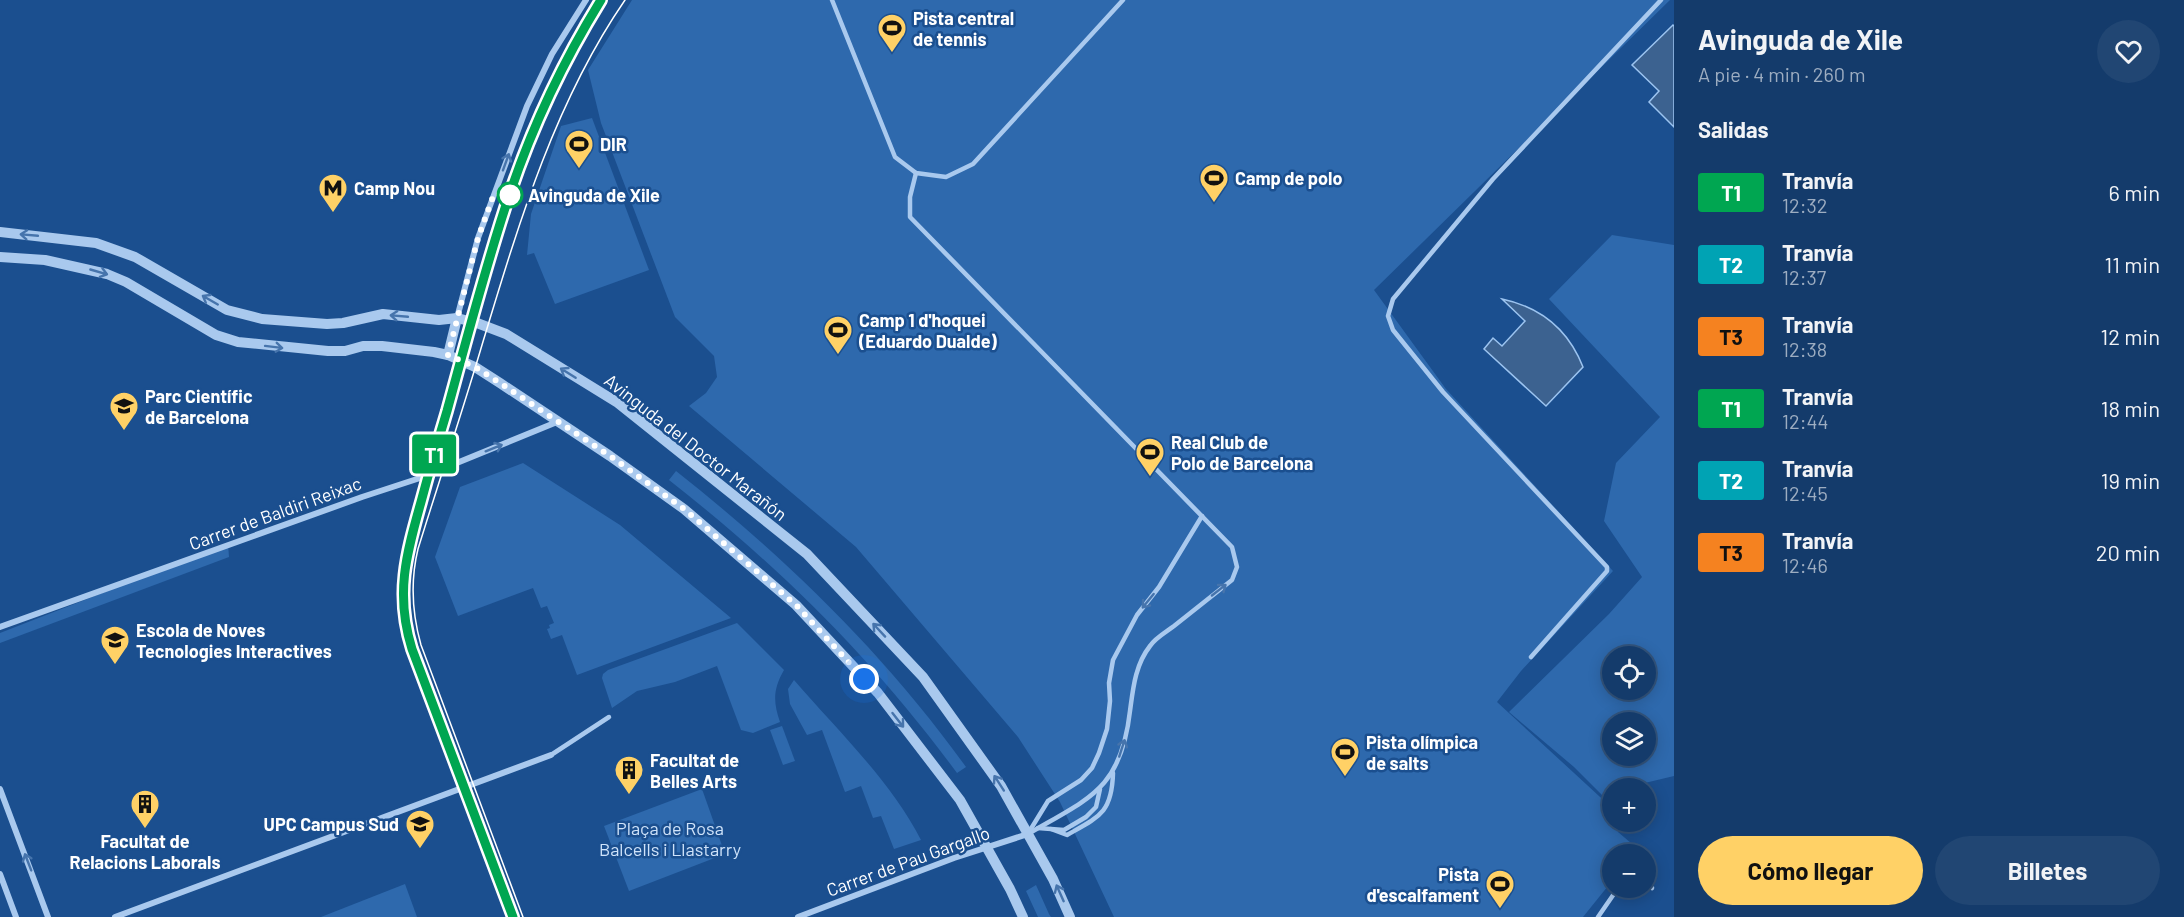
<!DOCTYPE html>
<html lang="es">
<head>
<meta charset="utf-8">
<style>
  body { margin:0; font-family:Barlow,sans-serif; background:#214673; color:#f1f3f6; height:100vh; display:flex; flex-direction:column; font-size:22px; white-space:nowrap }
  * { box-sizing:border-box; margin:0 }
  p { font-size:20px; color:#9dadc1 }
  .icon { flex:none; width:33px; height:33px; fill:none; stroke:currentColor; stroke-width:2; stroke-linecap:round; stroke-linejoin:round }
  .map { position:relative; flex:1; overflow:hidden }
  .details { display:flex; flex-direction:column; background:#143b6b; width:510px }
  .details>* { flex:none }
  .badge { padding:0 12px; border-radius:4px; font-size:21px; line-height:39px }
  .fabs { position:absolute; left:1602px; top:646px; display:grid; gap:12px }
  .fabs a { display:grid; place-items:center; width:54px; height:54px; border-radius:50%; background:#143b6b; box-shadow:0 3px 15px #0003,0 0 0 2px #33557e; font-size:30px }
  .you { position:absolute; width:30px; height:30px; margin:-15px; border:4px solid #fff; border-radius:50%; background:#1a73e8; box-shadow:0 0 0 9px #1a73e833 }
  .map>.badge { position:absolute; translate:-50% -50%; box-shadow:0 0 0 3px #fff }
  h2 { padding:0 24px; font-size:22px; line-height:54px }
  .round { display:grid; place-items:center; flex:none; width:63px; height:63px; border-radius:32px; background:#214673 }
  .overview { display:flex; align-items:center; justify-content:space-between; height:102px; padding:0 24px }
  h1 { font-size:28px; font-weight:700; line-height:45px }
  .button { display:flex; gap:12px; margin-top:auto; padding:12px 24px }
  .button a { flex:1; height:69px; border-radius:36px; background:#ffd166; color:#111; font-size:24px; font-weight:700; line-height:69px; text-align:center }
  .button a+a { background:#214673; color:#f1f3f6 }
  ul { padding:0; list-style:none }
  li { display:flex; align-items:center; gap:18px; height:72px; padding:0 24px }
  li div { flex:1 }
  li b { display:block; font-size:22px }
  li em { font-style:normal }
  li .badge { min-width:66px; font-weight:700; text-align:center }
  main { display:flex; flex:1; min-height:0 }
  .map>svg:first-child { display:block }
  .green { fill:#2e69ad; fill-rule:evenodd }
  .water { fill:#3c6290; stroke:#9cc4f0; stroke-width:1.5 }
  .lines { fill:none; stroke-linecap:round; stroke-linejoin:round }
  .service { stroke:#a9c9ee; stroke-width:4.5 }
  .minor { stroke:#a9c9ee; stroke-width:6 }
  .tertiary { stroke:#a9c9ee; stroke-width:10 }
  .tram { stroke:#fff; stroke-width:1.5 }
  .oneway { stroke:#4674ac }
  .line-casing { stroke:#fff; stroke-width:14 }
  .line { stroke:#00a651; stroke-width:9 }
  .walk { stroke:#fff; stroke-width:6; stroke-dasharray:0 10.8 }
  .stop-dot { fill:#fff; stroke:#00a651; stroke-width:3 }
  .labels { text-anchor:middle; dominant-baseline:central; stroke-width:5; stroke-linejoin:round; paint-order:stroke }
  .poi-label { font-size:18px; font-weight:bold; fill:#fff; stroke:#1b4f8f; text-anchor:start }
  .stop-label { font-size:18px; font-weight:bold; fill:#fff; stroke:#1b4f8f; text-anchor:start }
  .street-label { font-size:18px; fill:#fff; stroke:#1b4f8f }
  .park-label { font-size:18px; fill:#cfe3fa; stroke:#1b4f8f }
</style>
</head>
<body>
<main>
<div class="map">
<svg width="1674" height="917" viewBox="0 0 1674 917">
  <rect width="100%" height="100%" fill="#1b4f8f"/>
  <!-- green -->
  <g class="green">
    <polygon points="632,0 1670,0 1374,290 1446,389 1613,571 1521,671 1497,702 1612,808 1612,822 1626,822 1618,832 1638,849 1633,855 1612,855 1612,881 1583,917 1114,917 1060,802 1018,737 856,547 689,406 706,393 717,377 714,356 675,317 601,123 588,70"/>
    <polygon points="592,118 649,270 555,304 534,253 527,255 531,214 561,126"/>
    <path d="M1612,235L1674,245V776L1628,787L1625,789H1612V805L1574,767L1509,712L1609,614L1642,577L1604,521L1616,463L1660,417L1549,299ZM1612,657H1646V690H1612ZM1612,723H1646V756H1612Z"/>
    <polygon points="523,463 620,525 731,618 577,675 562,635 551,639 547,629 550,628 549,625 554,623 547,606 541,608 533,588 458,616 435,557 460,487"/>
    <path d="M676,471C785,557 884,653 966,767L957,773C872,658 781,568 669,480Z"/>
    <polygon points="228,544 229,557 0,643 0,633"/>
    <path d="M737,623L784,670C773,689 773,702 780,722L753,733L741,730L717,666L675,682L637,691L612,708L602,678L603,674L608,670Z"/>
    <path d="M794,680C837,730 891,781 921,840L894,849L881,816L873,818L861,786L845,792L822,730L807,735L790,704L788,689Z"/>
    <polygon points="782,726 795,761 783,765 770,730"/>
    <polygon points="702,789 725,854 629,891 604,826"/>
    <polygon points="405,884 417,917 321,917"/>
    <polygon points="1036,885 1049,914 1051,917 1038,917 1026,891"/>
  </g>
  <!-- water -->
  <g class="water">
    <polygon points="1673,25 1674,26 1674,127 1649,102 1659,91 1632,65"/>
    <path d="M1502,299C1540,307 1568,329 1583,367L1546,406L1484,349L1493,338L1502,346L1525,321Z"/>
  </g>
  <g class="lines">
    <!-- service -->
    <g class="service">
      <polyline points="832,0 895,157 916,173 946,177 973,164 1123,0"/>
      <path d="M916,173L910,197V217L1232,547L1237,567L1232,580C1213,595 1193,611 1174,626C1166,632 1155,638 1150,646C1135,665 1133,689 1130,711C1121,790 1089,798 1028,834"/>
      <polyline points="1531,657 1607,571 1607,567 1443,392 1393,330 1388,316 1393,299 1493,179 1661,0"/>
      <polyline points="551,755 609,717"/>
      <polyline points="1038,828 1064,830 1086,817 1096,807 1100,789"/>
      <path d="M1051,829L1067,835C1099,817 1112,813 1113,773"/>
      <polyline points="1029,832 1048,801 1081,780 1092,768 1099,753 1107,729 1110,701 1109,683 1113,660 1137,615 1159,587 1202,516"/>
      <polyline points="1646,883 1652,888"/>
      <polyline points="1598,917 1618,888"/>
    </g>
    <!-- minor -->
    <g class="minor">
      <polyline points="457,318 478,238 527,106 552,54 586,0"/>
      <polyline points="0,627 362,497 420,478 557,422"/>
      <polyline points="0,789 48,917"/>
      <polyline points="0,874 16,917"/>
      <polyline points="115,917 551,755"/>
      <polyline points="798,917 954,858 1028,834"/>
    </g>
    <!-- tertiary -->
    <g class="tertiary">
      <polyline points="0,232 96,243 135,257 227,310 262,319 327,324 343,323 383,314 439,320 457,318 477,323 506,334 618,403 807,554 923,677 1001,786 1053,879 1070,917"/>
      <polyline points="0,257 45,260 107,274 126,282 216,335 238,342 328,351 345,351 363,346 382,346 434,352 448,355 475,367 500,383 610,456 684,509 796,605 878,693 960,800 1010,889 1023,917"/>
      <polyline points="448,355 457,318"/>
    </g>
    <!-- tram -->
    <g class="tram">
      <path d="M513,917L412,649C394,594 407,552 422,498C431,467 439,437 448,406C468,335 487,263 510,193C533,125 564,61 601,0"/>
      <path d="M523,917L421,645C412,613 410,582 418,549C439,481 462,413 482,345C518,226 554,103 625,0"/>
    </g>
  </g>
  <!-- one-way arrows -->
  <defs><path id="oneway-shaft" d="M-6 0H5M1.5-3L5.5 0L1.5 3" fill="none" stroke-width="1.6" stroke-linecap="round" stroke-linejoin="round" transform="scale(1.5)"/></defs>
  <g class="oneway">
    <use href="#oneway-shaft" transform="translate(506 162) rotate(-70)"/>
    <use href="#oneway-shaft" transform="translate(29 235) rotate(-175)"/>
    <use href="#oneway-shaft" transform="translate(99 272) rotate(16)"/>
    <use href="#oneway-shaft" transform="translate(210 300) rotate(-150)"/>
    <use href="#oneway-shaft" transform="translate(399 316) rotate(-175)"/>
    <use href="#oneway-shaft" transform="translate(274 347) rotate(7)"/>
    <use href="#oneway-shaft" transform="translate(568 373) rotate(-148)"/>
    <use href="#oneway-shaft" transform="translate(494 448) rotate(-22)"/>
    <use href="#oneway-shaft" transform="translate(1219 590) rotate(-38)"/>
    <use href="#oneway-shaft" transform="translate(1148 601) rotate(129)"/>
    <use href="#oneway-shaft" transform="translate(879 630) rotate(-133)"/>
    <use href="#oneway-shaft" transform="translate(898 720) rotate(52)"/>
    <use href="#oneway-shaft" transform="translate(1122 748) rotate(-72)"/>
    <use href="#oneway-shaft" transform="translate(999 783) rotate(-123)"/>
    <use href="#oneway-shaft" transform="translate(28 862) rotate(-111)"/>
    <use href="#oneway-shaft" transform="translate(1060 893) rotate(-114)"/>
  </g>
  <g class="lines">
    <!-- line casing -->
    <g class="line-casing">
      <path id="line" d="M513,917L412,649C395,595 406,555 421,502C429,472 438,441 447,411C467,338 486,264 510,193C533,125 564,60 601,0"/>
    </g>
    <!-- line -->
    <use href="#line" class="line"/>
    <!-- walk -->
    <polyline class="walk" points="510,195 494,194 478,238 448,355 475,367 500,383 610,456 684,509 796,605 864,679"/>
  </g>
  <!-- icons -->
  <defs>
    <g id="stadium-pin" transform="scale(1.5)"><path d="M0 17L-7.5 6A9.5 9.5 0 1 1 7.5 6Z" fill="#ffd166" stroke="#1b4f8f"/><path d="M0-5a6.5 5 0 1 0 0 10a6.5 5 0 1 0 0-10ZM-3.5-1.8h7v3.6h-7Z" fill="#111"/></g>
    <g id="metro-pin" transform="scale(1.5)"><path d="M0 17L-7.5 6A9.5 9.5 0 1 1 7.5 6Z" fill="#ffd166" stroke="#1b4f8f"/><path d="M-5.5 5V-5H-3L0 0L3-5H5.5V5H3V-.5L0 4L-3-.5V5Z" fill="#111"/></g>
    <g id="university-pin" transform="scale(1.5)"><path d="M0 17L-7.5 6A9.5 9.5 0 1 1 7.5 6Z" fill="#ffd166" stroke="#1b4f8f"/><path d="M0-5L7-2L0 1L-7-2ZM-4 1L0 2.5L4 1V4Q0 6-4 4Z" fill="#111"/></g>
    <g id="building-pin" transform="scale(1.5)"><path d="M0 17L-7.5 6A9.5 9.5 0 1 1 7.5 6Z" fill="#ffd166" stroke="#1b4f8f"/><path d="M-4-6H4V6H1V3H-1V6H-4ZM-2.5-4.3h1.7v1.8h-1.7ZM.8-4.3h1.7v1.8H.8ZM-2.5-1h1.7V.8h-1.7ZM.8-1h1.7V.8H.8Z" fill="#111"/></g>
  </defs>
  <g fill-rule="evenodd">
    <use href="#stadium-pin" x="892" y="28"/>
    <use href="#stadium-pin" x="579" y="144"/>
    <use href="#stadium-pin" x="1214" y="178"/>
    <use href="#metro-pin" x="333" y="188"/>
    <use href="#stadium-pin" x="838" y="330"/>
    <use href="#university-pin" x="124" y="406"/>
    <use href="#stadium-pin" x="1150" y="452"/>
    <use href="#university-pin" x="115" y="640"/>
    <use href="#stadium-pin" x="1345" y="752"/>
    <use href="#building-pin" x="629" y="770"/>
    <use href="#building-pin" x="145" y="804"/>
    <use href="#university-pin" x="420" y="824"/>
    <use href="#stadium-pin" x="1500" y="884"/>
  </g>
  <!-- markers -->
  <circle class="stop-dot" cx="510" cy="195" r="12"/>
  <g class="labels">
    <!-- poi labels -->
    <g class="poi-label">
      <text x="913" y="18">Pista central<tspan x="913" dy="21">de tennis</tspan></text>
      <text x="600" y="144">DIR</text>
      <text x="1235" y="178">Camp de polo</text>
      <text x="354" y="188">Camp Nou</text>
      <text x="859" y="320">Camp 1 d'hoquei<tspan x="859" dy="21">(Eduardo Dualde)</tspan></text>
      <text x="145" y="396">Parc Científic<tspan x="145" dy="21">de Barcelona</tspan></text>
      <text x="1171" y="442">Real Club de<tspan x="1171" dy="21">Polo de Barcelona</tspan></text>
      <text x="136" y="630">Escola de Noves<tspan x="136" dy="21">Tecnologies Interactives</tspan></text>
      <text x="1366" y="742">Pista olímpica<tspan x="1366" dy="21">de salts</tspan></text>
      <text x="650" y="760">Facultat de<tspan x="650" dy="21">Belles Arts</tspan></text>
      <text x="399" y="824" text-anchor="end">UPC Campus Sud</text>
      <text x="145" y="841" text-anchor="middle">Facultat de<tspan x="145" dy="21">Relacions Laborals</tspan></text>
      <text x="1479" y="874" text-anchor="end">Pista<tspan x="1479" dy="21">d'escalfament</tspan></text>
    </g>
    <!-- stop labels -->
    <g class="stop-label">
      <text x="528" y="195">Avinguda de Xile</text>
    </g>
    <!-- street labels -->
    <g class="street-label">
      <text transform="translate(696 447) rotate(38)">Avinguda del Doctor Marañón</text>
      <text transform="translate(275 513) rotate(-20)">Carrer de Baldiri Reixac</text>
      <text transform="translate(908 861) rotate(-20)">Carrer de Pau Gargallo</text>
    </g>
    <!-- park labels -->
    <g class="park-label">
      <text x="670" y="828">Plaça de Rosa<tspan x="670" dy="21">Balcells i Llastarry</tspan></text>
    </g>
  </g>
</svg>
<div class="fabs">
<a><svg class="icon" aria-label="locate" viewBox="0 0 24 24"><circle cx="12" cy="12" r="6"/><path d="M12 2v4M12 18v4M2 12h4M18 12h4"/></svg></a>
<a><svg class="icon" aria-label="layers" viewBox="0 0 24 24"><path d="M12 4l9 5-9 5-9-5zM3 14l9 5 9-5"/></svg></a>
<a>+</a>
<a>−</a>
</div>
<div class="you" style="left:864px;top:679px"></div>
<b class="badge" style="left:434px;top:454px;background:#00a651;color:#fff">T1</b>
</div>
<section class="details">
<div class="overview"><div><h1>Avinguda de Xile</h1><p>A pie · 4 min · 260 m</p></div><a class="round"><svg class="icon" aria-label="heart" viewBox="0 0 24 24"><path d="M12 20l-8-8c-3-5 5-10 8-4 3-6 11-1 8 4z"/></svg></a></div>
<h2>Salidas</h2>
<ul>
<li><span class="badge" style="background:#00a651;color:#fff">T1</span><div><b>Tranvía</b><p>12:32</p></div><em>6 min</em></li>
<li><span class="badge" style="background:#00a3b4;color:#fff">T2</span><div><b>Tranvía</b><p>12:37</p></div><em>11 min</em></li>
<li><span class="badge" style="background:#f58220;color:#111">T3</span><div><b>Tranvía</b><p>12:38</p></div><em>12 min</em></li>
<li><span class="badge" style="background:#00a651;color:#fff">T1</span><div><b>Tranvía</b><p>12:44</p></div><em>18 min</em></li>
<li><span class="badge" style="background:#00a3b4;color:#fff">T2</span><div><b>Tranvía</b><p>12:45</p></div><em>19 min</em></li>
<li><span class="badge" style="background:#f58220;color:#111">T3</span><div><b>Tranvía</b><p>12:46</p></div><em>20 min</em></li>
</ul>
<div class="button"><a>Cómo llegar</a><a>Billetes</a></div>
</section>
</main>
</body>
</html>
